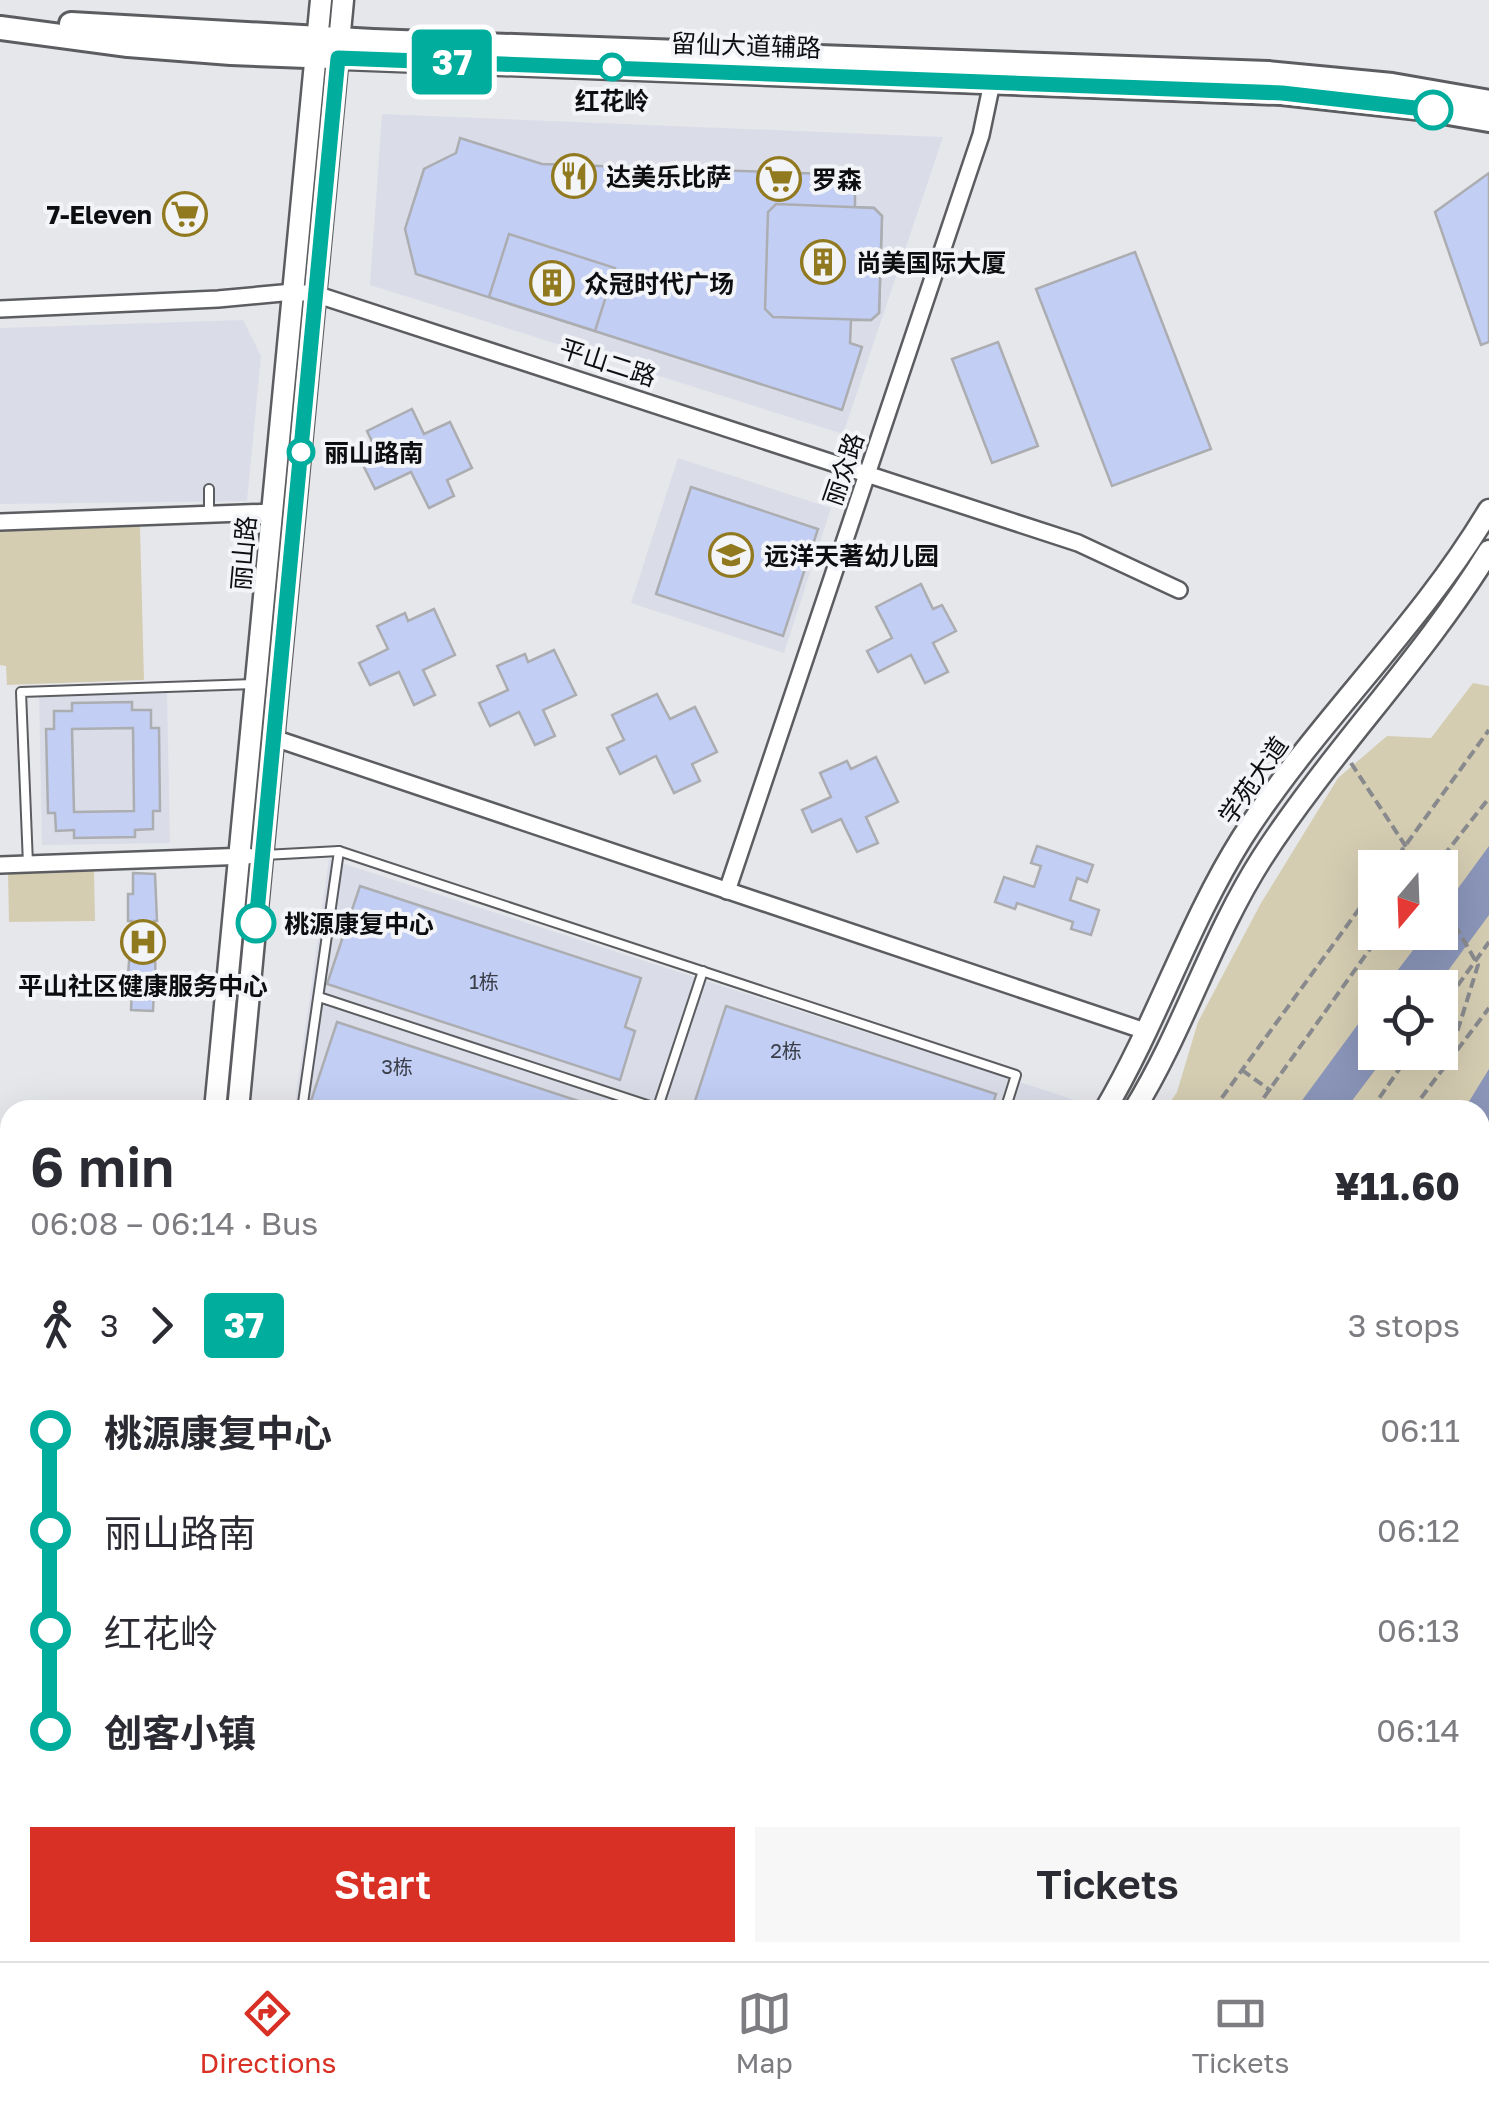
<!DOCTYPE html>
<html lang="en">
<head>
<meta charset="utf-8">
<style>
  body { margin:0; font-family:"Golos Text","Noto Sans SC",sans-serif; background:#f7f7f7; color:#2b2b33; height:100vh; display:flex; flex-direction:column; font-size:38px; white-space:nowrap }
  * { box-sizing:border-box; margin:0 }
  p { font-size:32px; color:#7c7c81 }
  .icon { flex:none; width:55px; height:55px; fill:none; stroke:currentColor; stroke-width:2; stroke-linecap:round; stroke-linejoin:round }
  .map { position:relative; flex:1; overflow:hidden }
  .side { position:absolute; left:0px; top:1100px; width:1490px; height:862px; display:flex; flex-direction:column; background:#fff; border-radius:30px 30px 0 0; box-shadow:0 10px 40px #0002 }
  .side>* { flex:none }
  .badge { padding:0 20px; border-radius:8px; font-size:35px; line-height:65px }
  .needle { width:65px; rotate:199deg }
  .buttons { position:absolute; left:1358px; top:850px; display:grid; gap:20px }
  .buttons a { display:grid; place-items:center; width:100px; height:100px; border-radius:0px; background:#fff; box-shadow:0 10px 40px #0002; font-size:50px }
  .map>.badge { position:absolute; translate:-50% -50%; box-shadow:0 0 0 5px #fff }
  .legs { display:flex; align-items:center; gap:15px; height:110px; padding:0 30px; font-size:32px }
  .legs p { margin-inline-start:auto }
  .head { display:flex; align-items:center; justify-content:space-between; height:170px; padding:0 30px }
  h1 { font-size:55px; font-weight:600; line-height:75px }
  .action { display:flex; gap:20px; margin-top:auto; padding:20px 30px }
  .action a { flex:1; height:115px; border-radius:0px; background:#d93025; color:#fff; font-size:40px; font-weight:600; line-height:115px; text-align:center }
  .action a+a { background:#f7f7f7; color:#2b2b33 }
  ul { padding:0 30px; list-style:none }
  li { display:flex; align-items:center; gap:35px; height:100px; font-size:38px }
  li i { display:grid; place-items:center; width:15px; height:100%; margin:0 12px; background:currentColor }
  li i::after { content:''; width:25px; height:25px; margin:-12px; border:8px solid; border-radius:50%; background:#fff }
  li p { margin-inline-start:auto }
  li:first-child i { background:linear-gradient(#0000 50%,currentColor 0) }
  li:last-child i { background:linear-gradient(currentColor 50%,#0000 0) }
  .menu { display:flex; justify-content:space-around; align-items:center; height:140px; border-top:2px solid #e1e1e2; background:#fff; font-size:28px; color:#7c7c81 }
  .menu a { display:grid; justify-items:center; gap:5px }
  .menu .selected { color:#d93025 }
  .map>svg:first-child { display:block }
  .built { fill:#dadde8 }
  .green { fill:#d5cdb2; fill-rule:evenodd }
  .forest { fill:#c4b890 }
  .water { fill:#8b96ba }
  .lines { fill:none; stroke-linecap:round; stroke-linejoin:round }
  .canal { stroke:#8b96ba; stroke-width:18 }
  .river { stroke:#8b96ba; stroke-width:32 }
  .building { fill:#c2cef4; stroke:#acadb1; stroke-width:2.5; fill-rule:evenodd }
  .service-casing { stroke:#5c5d60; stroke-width:12 }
  .minor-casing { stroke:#5c5d60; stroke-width:20 }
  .tertiary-casing { stroke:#5c5d60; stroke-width:25 }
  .secondary-casing { stroke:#5c5d60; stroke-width:28 }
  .path { stroke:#898a8d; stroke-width:4; stroke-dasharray:10 5; stroke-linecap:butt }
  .service { stroke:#fff; stroke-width:8 }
  .minor { stroke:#fff; stroke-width:15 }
  .tertiary { stroke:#fff; stroke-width:20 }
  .secondary { stroke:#fff; stroke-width:22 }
  .line-1-casing { stroke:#fff; stroke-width:22 }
  .line-1 { stroke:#01ad9c; stroke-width:15 }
  .stop-1-dot { fill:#fff; stroke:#01ad9c; stroke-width:5 }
  .labels { text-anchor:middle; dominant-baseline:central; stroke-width:8; stroke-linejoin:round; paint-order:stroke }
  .number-label { font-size:20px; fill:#3a3e48 }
  .street-label { font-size:25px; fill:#0d0e0f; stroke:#f3f4f8 }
  .stop-label { font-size:25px; font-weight:bold; fill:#0d0e0f; stroke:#f3f4f8; text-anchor:start }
  .poi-label { font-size:25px; font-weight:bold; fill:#0d0e0f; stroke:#f3f4f8; text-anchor:start }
</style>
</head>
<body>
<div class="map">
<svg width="1489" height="1961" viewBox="0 0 1489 1961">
  <rect width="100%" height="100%" fill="#e6e7eb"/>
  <!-- built -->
  <g class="built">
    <polygon points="382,114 943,137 843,434 370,285"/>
    <polygon points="243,320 261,356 247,501 0,504 0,328"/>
    <polygon points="678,458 831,508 784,653 631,603"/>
    <polygon points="167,690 170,843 42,845 39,692"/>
    <polygon points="329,859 1078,1101 1071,1110 294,1110"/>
  </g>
  <!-- green -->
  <g class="green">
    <polygon points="140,526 144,680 7,685 6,666 0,665 0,531"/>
    <path d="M1473,683L1489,686V1359L1480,1368V1110H1165L1177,1092L1198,1022L1261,903L1338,778L1387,736L1431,738ZM1375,868H1440V932H1375ZM1375,988H1440V1052H1375Z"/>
    <polygon points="94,871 95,921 9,922 8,873"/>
    <polygon points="69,1953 69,1952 278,1953 259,1961 67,1961"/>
    <polygon points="403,1953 403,1952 689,1953 679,1961 392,1961"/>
  </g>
  <!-- forest -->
  <g class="forest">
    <polygon points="1489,1359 1489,1819 1480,1821 1480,1368"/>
    <polygon points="1197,1953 1463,1952 1466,1961 1196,1961"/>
  </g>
  <!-- water -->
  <g class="water">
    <polygon points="1489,846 1489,915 1436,987 1385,987 1426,933 1440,932 1440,913"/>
    <polygon points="1375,1001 1375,1052 1388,1053 1345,1110 1295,1110"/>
    <polygon points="1489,1069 1489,1144 1480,1134 1480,1110 1457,1110 1465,1108"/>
  </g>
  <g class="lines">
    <!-- canal -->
    <polyline class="canal" points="1075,1952 1075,1961"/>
    <!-- river -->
    <polyline class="river" points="544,1961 554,1952"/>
  </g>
  <!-- building -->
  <g class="building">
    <polygon points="460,138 542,164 855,175 855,207 874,208 882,216 879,313 871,320 851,320 850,343 862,347 842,410 416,274 405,229 424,169 456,153"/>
    <polygon points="1489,173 1489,342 1481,345 1435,212"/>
    <polygon points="776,204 874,208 882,216 879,313 871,320 773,317 765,309 768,212"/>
    <polygon points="509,234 615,268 595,331 489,297"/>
    <polygon points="1135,252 1211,449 1112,486 1036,289"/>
    <polygon points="998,342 1038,446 992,463 952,359"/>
    <polygon points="412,409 424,434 450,422 472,468 447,480 454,496 429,508 411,472 375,489 362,463 379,456 367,431"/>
    <polygon points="691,487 818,529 783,636 656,594"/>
    <polygon points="921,584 933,609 942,605 956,631 933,643 948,672 925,683 911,655 878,672 867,651 892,638 876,607"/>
    <polygon points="434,609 455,655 423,670 435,695 414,705 399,672 370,685 359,663 388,649 377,626 405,613 408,621"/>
    <polygon points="554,650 576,695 543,710 555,736 535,745 519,712 490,726 479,703 508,690 497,666 525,654 528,662"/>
    <polygon points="657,694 670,719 695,707 717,752 692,764 700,781 674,793 656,756 620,774 607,748 624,740 612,715"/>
    <path d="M132,702V710H151V728H159L160,811H153V829L135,830V837L74,838V830L56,831L55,813H48L46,729H54V711H72V703ZM133,728L134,811L74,812L72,729Z"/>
    <polygon points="876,757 898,802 866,817 878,843 857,852 841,819 812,832 802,810 831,797 820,773 847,761 851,769"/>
    <polygon points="1037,846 1093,865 1087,882 1077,878 1070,900 1099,910 1091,935 1071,929 1073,922 1017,903 1015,909 995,902 1004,877 1034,887 1041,866 1031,863"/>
    <polygon points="133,873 155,874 157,921 154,921 156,990 154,990 153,1011 131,1010 132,989 127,989 132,921 128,921 128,894 133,894"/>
    <polygon points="360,886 641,978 625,1027 635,1031 620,1080 327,984"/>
    <polygon points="726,1006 996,1094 991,1110 712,1110 694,1104"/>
    <polygon points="337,1022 606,1110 308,1110"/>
    <polygon points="0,1281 10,1285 10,1301 3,1322 10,1324 10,1359 0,1356"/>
    <polygon points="0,1484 10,1487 10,1562 0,1558"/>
    <polygon points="821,1952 866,1952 861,1961 837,1961"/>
    <polygon points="923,1952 936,1952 962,1961 920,1961"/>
  </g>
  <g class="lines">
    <!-- service casing -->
    <g class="service-casing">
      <g id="service">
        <polyline points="209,489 209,512"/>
        <polyline points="264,855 339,851 1016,1075 1005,1110"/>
        <polyline points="28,864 21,692 254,684"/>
        <polyline points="319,997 662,1110"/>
        <polyline points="302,1110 339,851"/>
        <polyline points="657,1110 703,971"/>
        <polyline points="996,1952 1004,1961"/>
        <polyline points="730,1961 731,1952"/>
        <polyline points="908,1961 911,1952"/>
      </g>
    </g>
    <!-- minor casing -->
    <g class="minor-casing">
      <g id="minor">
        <polyline points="0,309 218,299 293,292 315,294 1078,543 1179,590"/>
        <polyline points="0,522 272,512"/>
        <polyline points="274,738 1148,1032"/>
        <polyline points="0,865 248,856"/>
        <polyline points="727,891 981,135 994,73"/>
        <polyline points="0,1265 10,1268"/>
        <polyline points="0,1569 10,1572"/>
        <polyline points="0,1687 10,1657"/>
        <polyline points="1042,1952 1042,1961"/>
        <polyline points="1143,1952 1144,1961"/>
      </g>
    </g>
    <!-- tertiary casing -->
    <g class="tertiary-casing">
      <g id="tertiary">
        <polyline points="215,1110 321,0"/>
        <polyline points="238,1110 343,0"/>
        <path d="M1105,1110C1157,1022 1188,924 1242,838C1316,722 1418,629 1489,510"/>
        <path d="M1134,1110C1184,1029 1211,938 1262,858C1331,751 1422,660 1489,551"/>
        <polyline points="0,1197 10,1201"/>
        <polyline points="0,1214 10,1218"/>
        <polyline points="0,1869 10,1839"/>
        <polyline points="0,1941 10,1911"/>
        <polyline points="311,1961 325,1952"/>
        <polyline points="350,1961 362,1952"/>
      </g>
    </g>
    <!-- secondary casing -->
    <g class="secondary-casing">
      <g id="secondary">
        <polyline points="71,24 373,41 1268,73 1392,85 1489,102"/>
        <polyline points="0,28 128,45 231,53 1282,93 1419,108 1489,120"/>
      </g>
    </g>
    <!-- path -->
    <g class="path">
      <polyline points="1351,763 1420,868"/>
      <polyline points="1389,868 1489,730"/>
      <polyline points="1434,868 1489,798"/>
      <polyline points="1440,899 1478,965 1446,1068"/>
      <polyline points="1440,1010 1489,942"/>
      <polyline points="1242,1070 1271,1091"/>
      <polyline points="1213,1110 1375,887"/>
      <polyline points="1255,1110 1382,932"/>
      <polyline points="1371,1110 1411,1052"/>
      <polyline points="1412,1110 1489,1008"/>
      <polyline points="1480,1186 1489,1206"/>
      <polyline points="1480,1248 1489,1232"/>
      <polyline points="0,1725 10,1728"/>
      <polyline points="1113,1952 1114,1961"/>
      <polyline points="423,1961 432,1952"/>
      <polyline points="472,1961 482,1952"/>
      <polyline points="586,1961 595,1952"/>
      <polyline points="591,1961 611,1952"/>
      <polyline points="637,1961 646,1952"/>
    </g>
    <!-- service -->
    <use href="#service" class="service"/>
    <!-- minor -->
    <use href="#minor" class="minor"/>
    <!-- tertiary -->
    <use href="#tertiary" class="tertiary"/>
    <!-- secondary -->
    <use href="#secondary" class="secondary"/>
  </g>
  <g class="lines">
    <!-- line-1 casing -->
    <g class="line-1-casing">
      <polyline id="line-1" points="256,923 338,58 1282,93 1433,110"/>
    </g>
    <!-- line-1 -->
    <use href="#line-1" class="line-1"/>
  </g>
  <!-- icons -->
  <defs>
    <g id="restaurant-ring" transform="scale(2.25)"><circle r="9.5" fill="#f3f4f8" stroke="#91791f" stroke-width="1.5"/><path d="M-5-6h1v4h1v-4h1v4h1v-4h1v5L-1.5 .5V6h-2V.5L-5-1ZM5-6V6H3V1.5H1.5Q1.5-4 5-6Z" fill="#91791f"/></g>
    <g id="supermarket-ring" transform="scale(2.25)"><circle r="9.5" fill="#f3f4f8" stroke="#91791f" stroke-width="1.5"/><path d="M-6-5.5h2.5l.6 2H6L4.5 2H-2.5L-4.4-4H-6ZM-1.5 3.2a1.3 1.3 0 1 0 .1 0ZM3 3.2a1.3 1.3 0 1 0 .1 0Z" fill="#91791f"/></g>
    <g id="building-ring" transform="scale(2.25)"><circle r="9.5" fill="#f3f4f8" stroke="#91791f" stroke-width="1.5"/><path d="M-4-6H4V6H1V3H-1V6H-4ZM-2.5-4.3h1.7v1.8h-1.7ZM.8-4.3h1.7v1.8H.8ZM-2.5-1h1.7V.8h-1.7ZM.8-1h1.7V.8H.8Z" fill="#91791f"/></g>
    <g id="school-ring" transform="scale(2.25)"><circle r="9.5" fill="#f3f4f8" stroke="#91791f" stroke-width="1.5"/><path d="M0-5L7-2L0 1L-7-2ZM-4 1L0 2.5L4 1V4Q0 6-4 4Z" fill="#91791f"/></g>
    <g id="hospital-ring" transform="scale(2.25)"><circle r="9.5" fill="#f3f4f8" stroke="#91791f" stroke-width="1.5"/><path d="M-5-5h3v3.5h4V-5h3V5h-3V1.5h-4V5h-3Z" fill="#91791f"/></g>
  </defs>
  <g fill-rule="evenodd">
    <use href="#restaurant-ring" x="574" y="176"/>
    <use href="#supermarket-ring" x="779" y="179"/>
    <use href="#supermarket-ring" x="185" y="214"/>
    <use href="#building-ring" x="823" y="262"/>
    <use href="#building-ring" x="552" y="283"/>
    <use href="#school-ring" x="731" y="555"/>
    <use href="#hospital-ring" x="143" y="942"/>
  </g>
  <!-- markers -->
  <g class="stop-1-dot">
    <circle cx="612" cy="67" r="12"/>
    <circle cx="1433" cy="110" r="18"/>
    <circle cx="301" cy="452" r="12"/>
    <circle cx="256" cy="923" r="18"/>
  </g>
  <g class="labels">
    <!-- number labels -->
    <g class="number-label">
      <text x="484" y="981">1栋</text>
      <text x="786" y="1050">2栋</text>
      <text x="397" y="1066">3栋</text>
    </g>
    <!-- street labels -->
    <g class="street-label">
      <text transform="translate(746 45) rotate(2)">留仙大道辅路</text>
      <text transform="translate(608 362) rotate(18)">平山二路</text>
      <text transform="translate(843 469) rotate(-71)">丽众路</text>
      <text transform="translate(243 553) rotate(-85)">丽山路</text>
      <text transform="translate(1253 780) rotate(-55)">学苑大道</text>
    </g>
    <!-- stop labels -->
    <g class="stop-label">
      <text x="612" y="100" text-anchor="middle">红花岭</text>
      <text x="324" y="452">丽山路南</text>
      <text x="284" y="923">桃源康复中心</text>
    </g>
    <!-- poi labels -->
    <g class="poi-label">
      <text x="606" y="176">达美乐比萨</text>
      <text x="812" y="179">罗森</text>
      <text x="152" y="214" text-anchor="end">7-Eleven</text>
      <text x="856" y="262">尚美国际大厦</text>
      <text x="584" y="283">众冠时代广场</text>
      <text x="764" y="555">远洋天著幼儿园</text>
      <text x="143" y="985" text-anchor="middle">平山社区健康服务中心</text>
    </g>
  </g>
</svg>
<div class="buttons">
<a><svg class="needle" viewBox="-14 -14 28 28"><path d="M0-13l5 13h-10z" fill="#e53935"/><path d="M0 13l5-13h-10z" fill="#7c7c81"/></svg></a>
<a><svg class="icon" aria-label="locate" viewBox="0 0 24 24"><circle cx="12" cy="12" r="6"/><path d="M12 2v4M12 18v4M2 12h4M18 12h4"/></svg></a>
</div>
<b class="badge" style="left:452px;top:62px;background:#01ad9c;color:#fff">37</b>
<section class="side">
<div class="head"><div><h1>6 min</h1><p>06:08 – 06:14 · Bus</p></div><b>¥11.60</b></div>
<div class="legs"><svg class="icon" aria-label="walk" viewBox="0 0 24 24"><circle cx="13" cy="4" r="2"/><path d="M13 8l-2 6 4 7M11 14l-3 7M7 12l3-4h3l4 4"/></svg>3<svg class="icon" aria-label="forward" viewBox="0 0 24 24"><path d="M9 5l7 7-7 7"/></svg><b class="badge" style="background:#01ad9c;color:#fff">37</b><p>3 stops</p></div>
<ul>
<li><i style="color:#01ad9c"></i><b>桃源康复中心</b><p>06:11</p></li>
<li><i style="color:#01ad9c"></i><span>丽山路南</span><p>06:12</p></li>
<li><i style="color:#01ad9c"></i><span>红花岭</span><p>06:13</p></li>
<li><i style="color:#01ad9c"></i><b>创客小镇</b><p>06:14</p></li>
</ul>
<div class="action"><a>Start</a><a>Tickets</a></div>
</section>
</div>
<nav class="menu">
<a class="selected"><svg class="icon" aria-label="directions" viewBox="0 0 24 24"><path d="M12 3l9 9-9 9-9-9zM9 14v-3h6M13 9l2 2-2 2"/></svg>Directions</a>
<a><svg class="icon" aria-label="map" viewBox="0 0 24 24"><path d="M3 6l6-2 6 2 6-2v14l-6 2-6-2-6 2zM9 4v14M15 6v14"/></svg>Map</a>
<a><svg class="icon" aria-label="tickets" viewBox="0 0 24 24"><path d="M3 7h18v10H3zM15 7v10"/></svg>Tickets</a>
</nav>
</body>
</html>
